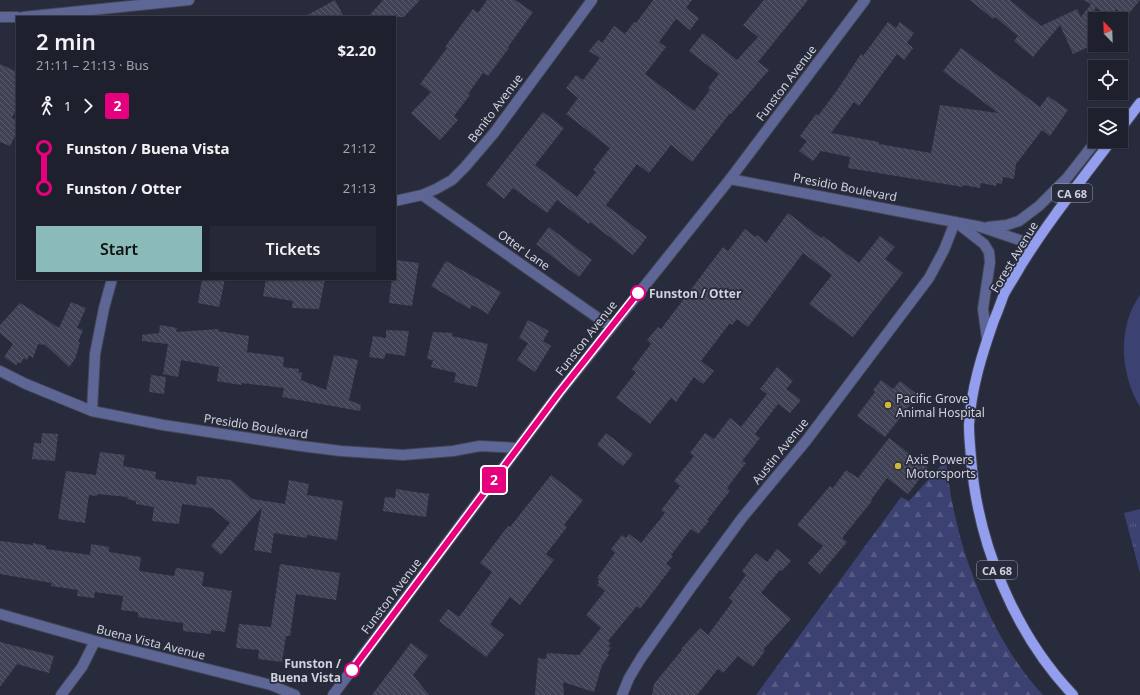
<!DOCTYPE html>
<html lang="en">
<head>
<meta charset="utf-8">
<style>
  body { margin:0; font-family:"Noto Sans",sans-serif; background:#262835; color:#f1f3f6; height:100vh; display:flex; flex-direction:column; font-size:15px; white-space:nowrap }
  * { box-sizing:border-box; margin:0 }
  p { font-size:13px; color:#a1a3aa }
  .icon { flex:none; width:22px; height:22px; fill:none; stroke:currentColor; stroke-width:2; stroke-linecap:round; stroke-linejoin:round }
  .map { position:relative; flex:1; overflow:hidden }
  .sheet { position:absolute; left:16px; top:16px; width:380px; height:264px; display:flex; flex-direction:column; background:#1e202d; border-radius:0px; box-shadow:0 1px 3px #0004,0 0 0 1px #3c3e49 }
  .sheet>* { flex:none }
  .badge { padding:0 8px; border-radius:3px; font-size:14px; line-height:26px }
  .needle { width:26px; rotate:337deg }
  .controls { position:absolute; left:1088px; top:12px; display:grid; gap:8px }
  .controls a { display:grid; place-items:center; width:40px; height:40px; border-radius:0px; background:#1e202d; box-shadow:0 1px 3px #0004,0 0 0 1px #3c3e49; font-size:20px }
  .map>.badge { position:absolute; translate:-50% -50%; box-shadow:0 0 0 2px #fff }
  .legs { display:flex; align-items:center; gap:6px; height:44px; padding:0 20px; font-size:13px }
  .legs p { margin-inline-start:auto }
  .headline { display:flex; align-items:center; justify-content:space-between; height:68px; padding:0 20px }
  h1 { font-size:22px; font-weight:600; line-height:30px }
  .primary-button { display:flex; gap:8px; margin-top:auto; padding:8px 20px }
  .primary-button a { flex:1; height:46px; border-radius:0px; background:#8bbbb9; color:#111; font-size:16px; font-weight:600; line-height:46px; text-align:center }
  .primary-button a+a { background:#262835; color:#f1f3f6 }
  ul { padding:0 20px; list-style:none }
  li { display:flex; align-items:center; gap:14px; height:40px; font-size:15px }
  li i { display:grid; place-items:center; width:6px; height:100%; margin:0 5px; background:currentColor }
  li i::after { content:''; width:10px; height:10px; margin:-5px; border:3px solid; border-radius:50%; background:#1e202d }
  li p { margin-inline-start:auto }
  li:first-child i { background:linear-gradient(#0000 50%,currentColor 0) }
  li:last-child i { background:linear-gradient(currentColor 50%,#0000 0) }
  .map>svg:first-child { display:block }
  .grass { fill:#3b4171 }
  .forest { fill:url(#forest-firs) }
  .park { fill:url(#park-tufts) }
  .building { fill:url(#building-back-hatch) }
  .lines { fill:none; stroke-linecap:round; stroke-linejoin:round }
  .minor-casing { stroke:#434656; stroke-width:12 }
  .major-casing { stroke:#434656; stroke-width:12 }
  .minor { stroke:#5e6696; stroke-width:10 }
  .major { stroke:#939fee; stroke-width:10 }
  .line-1-casing { stroke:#fff; stroke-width:9 }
  .line-1 { stroke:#e6007e; stroke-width:6 }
  .stop-1-dot { fill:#fff; stroke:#e6007e; stroke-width:2 }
  .poi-dot { fill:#d2b635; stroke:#282b3c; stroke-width:1.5 }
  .labels { text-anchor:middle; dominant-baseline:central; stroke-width:3.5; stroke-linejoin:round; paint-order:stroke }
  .shield { fill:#282b3c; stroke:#9d9fac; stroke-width:1 }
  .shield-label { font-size:11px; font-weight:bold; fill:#cfd1dc }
  .street-label { font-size:12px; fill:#cfd1dc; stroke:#282b3c }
  .stop-label { font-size:12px; font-weight:bold; fill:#cfd1dc; stroke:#282b3c; text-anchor:start }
  .poi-label { font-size:12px; fill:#cfd1dc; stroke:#282b3c; text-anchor:start }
</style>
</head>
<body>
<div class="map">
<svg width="1140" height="695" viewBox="0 0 1140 695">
  <defs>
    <pattern id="forest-firs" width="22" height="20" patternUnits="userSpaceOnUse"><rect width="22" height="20" fill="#3b4171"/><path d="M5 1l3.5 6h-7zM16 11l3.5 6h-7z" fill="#565b85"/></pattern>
    <pattern id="park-tufts" width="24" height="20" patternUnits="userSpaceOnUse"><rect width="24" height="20" fill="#3b4171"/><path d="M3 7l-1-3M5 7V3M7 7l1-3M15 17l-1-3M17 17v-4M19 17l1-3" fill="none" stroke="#565b85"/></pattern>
    <pattern id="building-back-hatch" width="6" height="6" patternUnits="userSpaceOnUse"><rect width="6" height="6" fill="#404355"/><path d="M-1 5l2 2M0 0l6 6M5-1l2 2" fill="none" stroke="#5b5d6d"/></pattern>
  </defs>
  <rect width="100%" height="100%" fill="#282b3c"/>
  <!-- grass -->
  <path class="grass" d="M1140,295V407C1120,374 1117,327 1140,295Z"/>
  <!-- forest -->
  <path class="forest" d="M946,460C948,477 950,494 954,511C967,574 999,648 1043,695H756L901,497L909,501Z"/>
  <!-- park -->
  <polygon class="park" points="1140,509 1140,573 1124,513"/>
  <!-- building -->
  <g class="building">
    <polygon points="335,0 344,17 304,17"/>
    <polygon points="383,0 420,0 404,17 368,17"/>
    <polygon points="487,0 515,0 533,12 508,47 509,48 488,76 483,73 468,94 470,95 454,116 458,120 440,140 411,113 431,92 420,84 447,48 445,47 473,9 478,13"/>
    <polygon points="653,0 692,0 686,8 699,18 690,30 676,19 659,42 666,47 645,74 694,111 710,90 708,88 719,74 689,51 703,33 737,60 758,37 743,25 764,0 808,0 758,62 769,70 731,114 730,113 692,162 671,145 649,173 637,164 606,205 647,237 633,255 590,222 589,224 557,200 547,213 513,188 504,199 486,185 543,112 564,128 535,165 577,197 596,172 593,170 610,148 566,114 578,98 566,88 576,75 583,80 600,58 589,51 598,40 602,43 614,26 625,34 634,22 636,23"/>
    <polygon points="970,0 1010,0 1041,26 1077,9 1081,17 1091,4 1084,0 1140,0 1126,17 1116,9 1110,17 1095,7 1095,44 1073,54 1060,25 1033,57 1014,41 1018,36 995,17 993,19"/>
    <polygon points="888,22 896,28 900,22 914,33 907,43 913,48 904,60 897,54 859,106 854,102 831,133 879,142 879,144 931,153 940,105 998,113 943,71 961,48 1040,107 1048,96 1068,110 1050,136 1042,130 1016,164 1014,179 1003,177 1002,184 997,183 996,186 981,183 980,188 963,185 963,187 848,168 850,157 821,151 813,161 799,151 807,141 800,136 816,114 818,116 838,89 861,54 863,56"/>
    <polygon points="0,64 17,72 17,107 12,118 17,120 17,132 10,146 0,142"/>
    <polygon points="788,213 821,238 823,236 859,263 880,236 895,247 885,259 903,273 853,337 809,304 832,275 803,253 748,327 737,319 732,325 730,323 701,361 714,371 703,384 694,377 676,402 671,398 650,424 616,398 636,372 632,369 651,344 647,340 658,327 661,329 723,247 728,251 745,229 755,237 757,235 766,243"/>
    <polygon points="549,227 592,260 579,277 536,244"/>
    <polygon points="395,260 419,263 412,306 389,303 392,279 395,279"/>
    <polygon points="446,261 501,292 488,314 472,305 470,309 431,286"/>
    <polygon points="202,279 225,279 219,307 198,303"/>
    <polygon points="266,279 325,279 319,309 292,308 293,301 263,296"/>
    <polygon points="71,302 86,308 77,328 83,330 78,342 80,343 75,359 69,367 44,344 43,345 38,344 33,358 29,355 27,360 24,358 21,363 19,362 16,365 4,357 13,344 0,333 0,325 20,303 59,328"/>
    <polygon points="528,320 549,331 543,341 551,346 535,372 517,360 528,343 519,338"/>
    <polygon points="160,325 177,328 176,332 219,329 218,331 249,336 247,352 284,357 283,367 299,369 298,372 302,373 301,380 326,390 334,355 358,360 349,400 361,405 360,411 282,397 284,388 242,383 241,385 217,381 219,367 181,360 178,377 163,374 168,344 142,341 142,335 159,333"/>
    <polygon points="386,330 409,331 405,356 386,353 384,359 369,357 373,336 386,338"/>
    <polygon points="433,332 453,333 452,336 488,344 477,387 454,382 456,373 431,367 433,360 427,359"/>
    <polygon points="777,367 793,381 786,389 801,400 790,413 778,404 755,434 760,438 742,461 746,463 727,488 730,491 707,520 709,521 698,534 691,529 671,555 673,556 666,564 671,568 640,609 637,606 608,641 611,643 608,646 611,648 607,653 609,655 602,665 594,692 563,682 564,695 535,695 538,658 546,659 547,653 579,655 601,628 586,615 605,591 597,585 599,583 598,582 599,579 597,578 615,553 611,549 622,535 626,538 629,534 641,543 665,513 661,510 680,486 674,481 694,456 690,453 705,433 714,439 730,418 741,427 767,394 760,389"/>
    <polygon points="151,375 166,377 164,394 149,392"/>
    <polygon points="881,380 893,389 900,381 918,395 885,437 857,416 875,392 873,390"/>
    <polygon points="42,433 58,434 55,461 32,459 34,443 41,443"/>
    <polygon points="606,433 633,454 623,466 597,445"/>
    <polygon points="889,438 928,468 908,494 887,478 871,500 872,501 842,538 847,542 820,574 808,563 823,546 797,525 830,486 833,488 846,470 858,478"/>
    <polygon points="100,452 125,455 123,466 156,472 155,479 196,485 197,476 231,480 252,499 285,504 289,480 309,484 307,495 343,501 337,540 307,535 307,538 274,533 271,553 254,550 262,507 221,555 211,546 230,523 212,508 182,504 179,524 152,521 154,507 136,504 136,501 127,499 128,497 97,494 97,496 89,495 85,523 58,519 66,471 96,475"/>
    <polygon points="551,475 583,500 564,525 567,527 546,554 554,560 520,605 510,597 490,624 504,635 486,657 439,621 448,609 459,617 492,572 480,563 508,526 510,527"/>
    <polygon points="396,489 429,494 426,517 383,511 385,497 395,498"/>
    <polygon points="0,541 33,545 33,543 46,546 46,549 90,555 91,544 109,547 109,552 141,557 139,571 174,576 176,568 204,572 202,586 232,591 225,632 211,630 211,634 183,631 183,623 138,617 138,612 121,610 123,596 95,592 94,598 77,596 78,590 51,586 52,583 0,574"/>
    <polygon points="777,549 791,561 782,571 780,570 761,593 791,619 763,650 765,651 753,667 738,656 723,673 718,669 697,695 652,695 654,684 682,650 681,649 700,628 708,635 733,601 729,598 746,575 742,571 756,553 767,562"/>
    <polygon points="280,564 340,573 336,600 296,594 290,636 286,636 282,662 258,659 259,650 236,648 239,624 271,627"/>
    <polygon points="0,642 54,656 49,673 17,664 0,687"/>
    <polygon points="411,643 428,656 413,675 429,695 372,695"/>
  </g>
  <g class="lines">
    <!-- minor casing -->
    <g class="minor-casing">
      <g id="minor">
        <polyline points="0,17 17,17"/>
        <polyline points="23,17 189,0"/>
        <polyline points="730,179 981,227 1034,245"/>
        <polyline points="422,195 611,327"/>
        <polyline points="395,201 422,195 436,189 452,180 465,167 494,133 592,0"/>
        <polyline points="957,223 984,244 989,252 990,262 983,309 987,339"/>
        <polyline points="988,227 1007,225 1019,221 1039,206 1067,178 1096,141"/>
        <polyline points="0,371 26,384 92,411 163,425 301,446 341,451 403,455 453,451 480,446 518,448"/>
        <polyline points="92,411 95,354 104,308 112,279"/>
        <polyline points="0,614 95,641 271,685 295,695"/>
        <polyline points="61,695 82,667 95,641"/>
        <polyline points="333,695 559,393 730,179 865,0"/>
        <polyline points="622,695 629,678 641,658 692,586 742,518 806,441 929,278 944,250 955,222"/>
      </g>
    </g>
    <!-- major casing -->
    <g class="major-casing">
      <g id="major">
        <polyline points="1121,128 1140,103"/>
        <path d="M1073,695C1014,633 977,542 971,457C970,446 969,436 969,425C971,389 982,354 994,320C998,311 1001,302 1004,294C1009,285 1015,276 1020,267C1047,223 1080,182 1111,141"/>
      </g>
    </g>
    <!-- minor -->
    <use href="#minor" class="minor"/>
    <!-- major -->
    <use href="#major" class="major"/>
  </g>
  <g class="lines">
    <!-- line-1 casing -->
    <g class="line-1-casing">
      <polyline id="line-1" points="352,670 559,393 638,293"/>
    </g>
    <!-- line-1 -->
    <use href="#line-1" class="line-1"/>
  </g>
  <!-- markers -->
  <g class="stop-1-dot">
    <circle cx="638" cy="293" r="7"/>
    <circle cx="352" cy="670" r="7"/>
  </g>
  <g class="poi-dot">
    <circle cx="888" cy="405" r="4"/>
    <circle cx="898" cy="466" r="4"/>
  </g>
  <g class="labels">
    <!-- shield labels -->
    <g class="shield">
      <rect x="1052" y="184" width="40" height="18" rx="3"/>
      <rect x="977" y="561" width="40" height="18" rx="3"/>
    </g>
    <g class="shield-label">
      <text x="1072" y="193">CA 68</text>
      <text x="997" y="570">CA 68</text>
    </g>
    <!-- street labels -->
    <g class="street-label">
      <text transform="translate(786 83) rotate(-53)">Funston Avenue</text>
      <text transform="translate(495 108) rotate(-53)">Benito Avenue</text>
      <text transform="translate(845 187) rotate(11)">Presidio Boulevard</text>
      <text transform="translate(524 250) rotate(35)">Otter Lane</text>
      <text transform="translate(1014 257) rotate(-59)">Forest Avenue</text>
      <text transform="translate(586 338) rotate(-52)">Funston Avenue</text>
      <text transform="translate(256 426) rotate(9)">Presidio Boulevard</text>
      <text transform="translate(780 451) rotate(-51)">Austin Avenue</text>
      <text transform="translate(391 596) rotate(-53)">Funston Avenue</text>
      <text transform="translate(151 642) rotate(14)">Buena Vista Avenue</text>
    </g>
    <!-- stop labels -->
    <g class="stop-label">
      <text x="649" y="293">Funston / Otter</text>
      <text x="341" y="663" text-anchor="end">Funston /<tspan x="341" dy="14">Buena Vista</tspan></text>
    </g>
    <!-- poi labels -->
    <g class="poi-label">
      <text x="896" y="398">Pacific Grove<tspan x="896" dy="14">Animal Hospital</tspan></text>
      <text x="906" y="459">Axis Powers<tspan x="906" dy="14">Motorsports</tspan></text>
    </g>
  </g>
</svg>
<div class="controls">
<a><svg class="needle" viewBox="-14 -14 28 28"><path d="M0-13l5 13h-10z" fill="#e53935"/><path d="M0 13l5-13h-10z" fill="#a1a3aa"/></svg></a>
<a><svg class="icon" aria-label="locate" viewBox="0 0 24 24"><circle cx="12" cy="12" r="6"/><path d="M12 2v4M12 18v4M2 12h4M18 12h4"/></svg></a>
<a><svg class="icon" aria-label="layers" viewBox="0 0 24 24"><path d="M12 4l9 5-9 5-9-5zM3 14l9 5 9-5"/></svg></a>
</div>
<b class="badge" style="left:494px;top:480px;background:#e6007e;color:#fff">2</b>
<section class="sheet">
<div class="headline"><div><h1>2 min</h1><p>21:11 – 21:13 · Bus</p></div><b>$2.20</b></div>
<div class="legs"><svg class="icon" aria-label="walk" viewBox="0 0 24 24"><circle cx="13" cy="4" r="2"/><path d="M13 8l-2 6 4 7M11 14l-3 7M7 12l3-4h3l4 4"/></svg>1<svg class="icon" aria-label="forward" viewBox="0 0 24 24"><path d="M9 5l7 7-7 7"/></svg><b class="badge" style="background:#e6007e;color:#fff">2</b></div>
<ul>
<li><i style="color:#e6007e"></i><b>Funston / Buena Vista</b><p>21:12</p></li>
<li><i style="color:#e6007e"></i><b>Funston / Otter</b><p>21:13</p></li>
</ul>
<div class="primary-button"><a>Start</a><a>Tickets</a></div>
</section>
</div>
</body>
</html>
